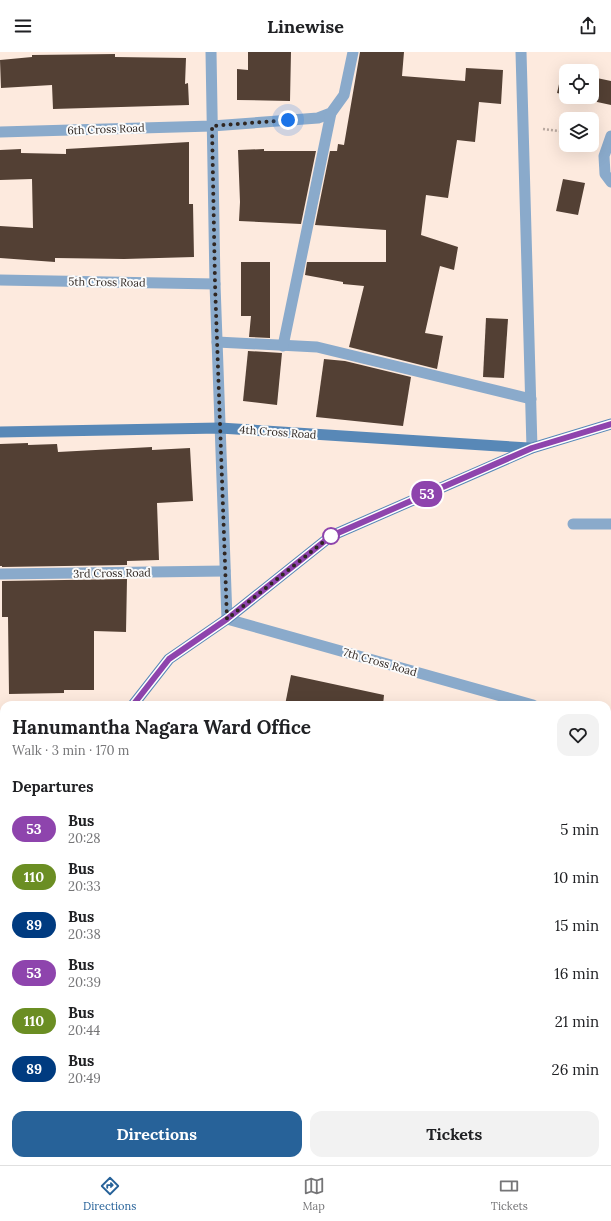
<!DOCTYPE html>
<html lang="en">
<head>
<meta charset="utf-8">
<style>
  body { margin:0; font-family:Lora,serif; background:#f2f2f2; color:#202124; height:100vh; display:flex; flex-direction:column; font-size:15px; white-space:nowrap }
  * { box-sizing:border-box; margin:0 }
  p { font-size:13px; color:#757577 }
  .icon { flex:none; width:22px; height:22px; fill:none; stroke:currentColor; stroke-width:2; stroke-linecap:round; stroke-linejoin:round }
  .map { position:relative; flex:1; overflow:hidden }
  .sheet { position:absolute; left:0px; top:649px; width:611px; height:464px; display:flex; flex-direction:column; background:#fff; border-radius:12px 12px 0 0; box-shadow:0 4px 16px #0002 }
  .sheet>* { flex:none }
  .badge { padding:0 8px; border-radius:13px; font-size:14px; line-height:26px }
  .buttons { position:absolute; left:559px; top:12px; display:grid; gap:8px }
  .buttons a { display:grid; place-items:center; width:40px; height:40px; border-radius:8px; background:#fff; box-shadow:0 4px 16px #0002; font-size:20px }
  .you { position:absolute; width:20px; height:20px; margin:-10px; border:3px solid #fff; border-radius:50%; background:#1a73e8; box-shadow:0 0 0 6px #1a73e833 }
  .map>.badge { position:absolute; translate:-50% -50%; box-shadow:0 0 0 2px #fff }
  h2 { padding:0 12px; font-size:15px; line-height:36px }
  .round { display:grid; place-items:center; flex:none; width:42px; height:42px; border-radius:12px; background:#f2f2f2 }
  .headline { display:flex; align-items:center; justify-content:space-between; height:68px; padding:0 12px }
  h1 { font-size:19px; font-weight:700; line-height:30px }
  .cta { display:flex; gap:8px; margin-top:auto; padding:8px 12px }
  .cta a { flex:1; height:46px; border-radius:12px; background:#276299; color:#fff; font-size:16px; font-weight:700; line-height:46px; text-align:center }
  .cta a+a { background:#f2f2f2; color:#202124 }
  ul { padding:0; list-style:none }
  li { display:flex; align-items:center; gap:12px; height:48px; padding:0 12px }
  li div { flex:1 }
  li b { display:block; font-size:15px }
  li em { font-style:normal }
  li .badge { min-width:44px; font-weight:700; text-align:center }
  header { display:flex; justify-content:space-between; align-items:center; height:52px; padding:0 12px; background:#fff; font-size:18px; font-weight:700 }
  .menu { display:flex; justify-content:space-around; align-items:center; height:56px; border-top:1px solid #e0e0e0; background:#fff; font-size:11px; color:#757577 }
  .menu a { display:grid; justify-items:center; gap:2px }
  .menu .current { color:#276299 }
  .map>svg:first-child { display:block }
  .built { fill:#fcddca }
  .green { fill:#ebc3aa }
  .building { fill:#534034 }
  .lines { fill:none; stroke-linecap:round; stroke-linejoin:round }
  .path { stroke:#b8a89f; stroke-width:2.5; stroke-dasharray:2 2; stroke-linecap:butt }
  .service { stroke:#8aaacb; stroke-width:11 }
  .minor { stroke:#8aaacb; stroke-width:11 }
  .secondary { stroke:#5888b7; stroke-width:11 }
  .line-casing { stroke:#fff; stroke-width:9 }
  .line { stroke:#8e44ad; stroke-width:6 }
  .walk { stroke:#302722; stroke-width:4; stroke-dasharray:0 7.2 }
  .stop-dot { fill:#fff; stroke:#8e44ad; stroke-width:2 }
  .labels { text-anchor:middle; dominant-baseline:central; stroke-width:4; stroke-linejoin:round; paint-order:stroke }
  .street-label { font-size:11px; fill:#302722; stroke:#fbfbfb }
</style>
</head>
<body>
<header><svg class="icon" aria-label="menu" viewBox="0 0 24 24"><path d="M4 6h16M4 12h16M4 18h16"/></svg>Linewise<svg class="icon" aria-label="share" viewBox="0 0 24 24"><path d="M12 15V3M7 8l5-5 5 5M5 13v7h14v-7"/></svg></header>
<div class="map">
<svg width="611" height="1113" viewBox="0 0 611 1113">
  <rect width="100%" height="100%" fill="#fdeade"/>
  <!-- built -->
  <polygon class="built" points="607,809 611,810 611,1113 42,1113 42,1109 607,1109"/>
  <!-- green -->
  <polygon class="green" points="611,1084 611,1113 578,1113 580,1109 607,1109 607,1087"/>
  <!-- building -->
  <g class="building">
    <polygon points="248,0 291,0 290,49 237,48 237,17 248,18"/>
    <polygon points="360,0 404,0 402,24 465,29 466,16 503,18 501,52 479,50 475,90 457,88 448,146 426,143 421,183 458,195 454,218 440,214 425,281 443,284 437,317 349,295 364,234 343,232 343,230 305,223 307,210 386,210 386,178 315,173 330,99 337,99 338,92 344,93"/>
    <polygon points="115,2 115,5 186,6 185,32 188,31 189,53 53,57 52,33 1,36 0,8 32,5 32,3"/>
    <polygon points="562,19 566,20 566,43 557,41"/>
    <polygon points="592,25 611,29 611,53 574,45 592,45"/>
    <polygon points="189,90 189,152 193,152 194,205 124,207 55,206 55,210 0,206 0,174 33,176 32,127 0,128 0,98 21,97 21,101 66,102 66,97"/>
    <polygon points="264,97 264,99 316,99 301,172 239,169 240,150 238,98"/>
    <polygon points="563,127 585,131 578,163 556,159"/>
    <polygon points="241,210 270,210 270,286 249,285 251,264 241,264"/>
    <polygon points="486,266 508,267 504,326 483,325"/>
    <polygon points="248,299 282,301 277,353 243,349"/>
    <polygon points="324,307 345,309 411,325 403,374 316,365"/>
    <polygon points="28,391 28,393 57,392 58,400 152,395 152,398 190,396 193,449 157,451 159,508 127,509 127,513 2,515 2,514 0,514 0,392"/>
    <polygon points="127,527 126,580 94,579 94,638 64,638 64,641 9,642 8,565 2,565 2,529"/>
    <polygon points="291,623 384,643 383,653 285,653"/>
  </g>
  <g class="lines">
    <!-- path -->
    <polyline class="path" points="543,77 566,80"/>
    <!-- service -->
    <g class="service">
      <polyline points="607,1044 611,1043"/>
      <polyline points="195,1113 196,1109"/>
      <polyline points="428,1113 429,1109"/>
      <polyline points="540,1113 540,1109"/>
    </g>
    <!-- minor -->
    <g class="minor">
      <polyline points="211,0 215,232 227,567 533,653"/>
      <polyline points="521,0 532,396"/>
      <polyline points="0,80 212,74 318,66 331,61 344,43 353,0"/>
      <polyline points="611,84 604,104 605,122 611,130"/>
      <polyline points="0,228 215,232"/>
      <polyline points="217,290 317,295 531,347"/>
      <polyline points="283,294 331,61"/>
      <polyline points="573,472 611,472"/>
      <polyline points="0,522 225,519"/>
      <polyline points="0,665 4,665"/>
      <polyline points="607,674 611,675"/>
      <polyline points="0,806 4,806"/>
      <polyline points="0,991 4,991"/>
    </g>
    <!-- secondary -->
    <g class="secondary">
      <polyline points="0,380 220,376 529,396"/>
      <polyline points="133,653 169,607 227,567 331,484 532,396 611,372"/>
      <polyline points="3,1113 4,1108"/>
    </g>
  </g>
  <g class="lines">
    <!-- line casing -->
    <g class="line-casing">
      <polyline id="line" points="133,653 169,607 227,567 331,484 532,396 611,372"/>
    </g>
    <!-- line -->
    <use href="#line" class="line"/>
    <!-- walk -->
    <polyline class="walk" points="288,68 212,74 215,232 227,567 331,484"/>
  </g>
  <!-- markers -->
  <circle class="stop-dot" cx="331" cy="484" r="8"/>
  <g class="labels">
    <!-- street labels -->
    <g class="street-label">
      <text transform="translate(106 77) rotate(-2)">6th Cross Road</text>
      <text transform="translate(107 230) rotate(1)">5th Cross Road</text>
      <text transform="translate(278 380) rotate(4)">4th Cross Road</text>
      <text transform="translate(112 521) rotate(-1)">3rd Cross Road</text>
      <text transform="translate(380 610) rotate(16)">7th Cross Road</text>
    </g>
  </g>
</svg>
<div class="buttons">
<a><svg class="icon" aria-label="locate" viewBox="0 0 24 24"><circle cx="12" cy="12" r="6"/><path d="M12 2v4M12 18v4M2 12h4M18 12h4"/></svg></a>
<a><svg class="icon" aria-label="layers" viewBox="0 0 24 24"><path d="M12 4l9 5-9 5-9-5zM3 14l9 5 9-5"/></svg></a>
</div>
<div class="you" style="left:288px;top:68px"></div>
<b class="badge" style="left:427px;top:442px;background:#8e44ad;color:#fff">53</b>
<section class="sheet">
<div class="headline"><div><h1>Hanumantha Nagara Ward Office</h1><p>Walk · 3 min · 170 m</p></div><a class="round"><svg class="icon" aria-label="heart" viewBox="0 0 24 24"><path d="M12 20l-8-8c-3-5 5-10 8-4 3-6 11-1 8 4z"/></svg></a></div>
<h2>Departures</h2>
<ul>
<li><span class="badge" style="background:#8e44ad;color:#fff">53</span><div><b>Bus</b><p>20:28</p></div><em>5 min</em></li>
<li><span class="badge" style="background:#6b8e23;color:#fff">110</span><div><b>Bus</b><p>20:33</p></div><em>10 min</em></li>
<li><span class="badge" style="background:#003b80;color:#fff">89</span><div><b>Bus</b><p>20:38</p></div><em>15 min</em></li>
<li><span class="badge" style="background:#8e44ad;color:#fff">53</span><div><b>Bus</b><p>20:39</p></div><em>16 min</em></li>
<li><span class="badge" style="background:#6b8e23;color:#fff">110</span><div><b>Bus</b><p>20:44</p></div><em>21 min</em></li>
<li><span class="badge" style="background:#003b80;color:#fff">89</span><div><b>Bus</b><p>20:49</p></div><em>26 min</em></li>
</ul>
<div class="cta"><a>Directions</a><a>Tickets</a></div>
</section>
</div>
<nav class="menu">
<a class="current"><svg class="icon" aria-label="directions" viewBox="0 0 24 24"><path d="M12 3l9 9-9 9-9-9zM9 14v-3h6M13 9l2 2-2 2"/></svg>Directions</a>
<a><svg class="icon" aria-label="map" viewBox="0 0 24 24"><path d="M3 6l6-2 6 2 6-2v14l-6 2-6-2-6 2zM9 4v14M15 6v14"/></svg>Map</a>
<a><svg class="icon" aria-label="tickets" viewBox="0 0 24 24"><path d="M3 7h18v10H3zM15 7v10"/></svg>Tickets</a>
</nav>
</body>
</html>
